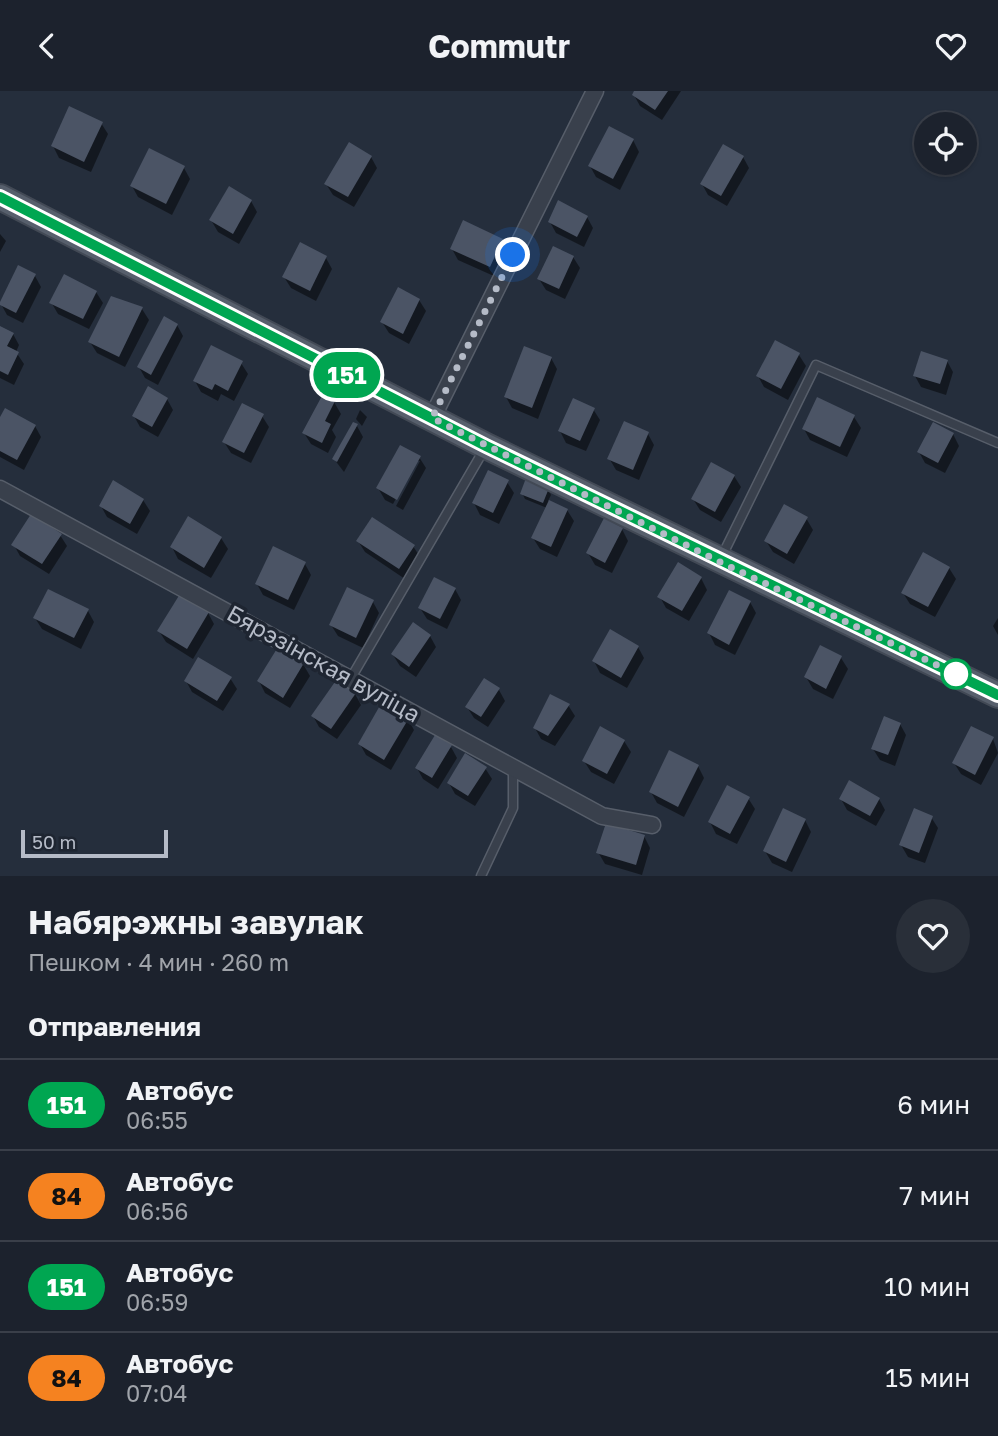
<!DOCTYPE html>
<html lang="ru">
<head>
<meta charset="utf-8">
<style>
  body { margin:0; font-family:"Golos Text",sans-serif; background:#292f39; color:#f1f3f6; height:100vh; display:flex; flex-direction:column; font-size:26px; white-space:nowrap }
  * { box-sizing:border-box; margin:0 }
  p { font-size:23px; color:#a0a4aa }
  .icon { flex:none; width:38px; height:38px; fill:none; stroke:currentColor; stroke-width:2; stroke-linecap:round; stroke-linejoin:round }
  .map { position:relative; height:785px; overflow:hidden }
  .drawer { display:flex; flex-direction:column; background:#1c222d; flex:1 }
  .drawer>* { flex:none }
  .badge { padding:0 14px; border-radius:23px; font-size:24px; line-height:46px }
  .fabs { position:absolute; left:914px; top:21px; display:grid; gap:14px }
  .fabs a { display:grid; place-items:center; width:63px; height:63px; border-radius:50%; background:#1c222d; box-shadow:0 2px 5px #0004,0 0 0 2px #3a3f49; font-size:35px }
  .scale { position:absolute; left:21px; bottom:18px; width:147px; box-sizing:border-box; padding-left:7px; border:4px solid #b5bbc7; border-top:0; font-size:19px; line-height:24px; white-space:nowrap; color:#b5bbc7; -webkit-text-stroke:5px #1e2531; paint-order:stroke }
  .you { position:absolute; width:35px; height:35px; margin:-18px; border:5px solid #fff; border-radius:50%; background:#1a73e8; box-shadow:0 0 0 10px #1a73e833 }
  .map>.badge { position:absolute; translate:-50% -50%; box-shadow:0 0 0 4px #fff }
  h2 { padding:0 28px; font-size:26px; line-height:63px }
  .round { display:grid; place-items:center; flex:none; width:74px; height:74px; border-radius:37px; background:#292f39 }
  .head { display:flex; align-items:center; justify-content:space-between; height:119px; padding:0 28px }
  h1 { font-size:33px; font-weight:700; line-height:52px }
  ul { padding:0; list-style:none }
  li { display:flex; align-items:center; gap:21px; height:91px; padding:0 28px; border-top:2px solid #3a3f49 }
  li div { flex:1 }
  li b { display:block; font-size:26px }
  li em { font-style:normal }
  li .badge { min-width:77px; font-weight:700; text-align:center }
  header { display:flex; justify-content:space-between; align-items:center; height:91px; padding:0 28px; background:#1c222d; font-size:32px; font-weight:700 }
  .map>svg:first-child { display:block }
  .shadow { fill:#0007 }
  .building { fill:#4b5465 }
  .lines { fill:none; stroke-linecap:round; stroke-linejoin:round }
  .lane-casing { stroke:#575e6a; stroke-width:11 }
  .street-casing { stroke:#575e6a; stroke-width:19 }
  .primary-casing { stroke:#424955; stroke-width:28 }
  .lane { stroke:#39404c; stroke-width:8 }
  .street { stroke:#39404c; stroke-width:16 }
  .primary { stroke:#575f6c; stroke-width:24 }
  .line-casing { stroke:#fff; stroke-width:16 }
  .line { stroke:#00a651; stroke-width:10 }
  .walk { stroke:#b5bbc7; stroke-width:7; stroke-dasharray:0 12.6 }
  .stop-dot { fill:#fff; stroke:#00a651; stroke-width:3.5 }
  .labels { text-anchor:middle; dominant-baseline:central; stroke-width:7; stroke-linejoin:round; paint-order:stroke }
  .street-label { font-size:23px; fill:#b5bbc7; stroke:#1e2531 }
</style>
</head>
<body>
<header><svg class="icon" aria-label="back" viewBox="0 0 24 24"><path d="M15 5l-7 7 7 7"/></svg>Commutr<svg class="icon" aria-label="heart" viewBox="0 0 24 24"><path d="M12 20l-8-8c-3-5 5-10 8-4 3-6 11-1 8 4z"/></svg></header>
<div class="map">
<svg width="998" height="785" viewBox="0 0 998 785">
  <rect width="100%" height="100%" fill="#252e3c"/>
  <!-- shadow -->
  <g class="shadow">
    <polygon points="636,0 681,0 662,29 640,15 634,4"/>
    <polygon points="101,32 108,43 91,81 59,67 53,55"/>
    <polygon points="633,49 639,61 620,99 596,86 590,75"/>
    <polygon points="371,66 377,77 354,116 333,104 326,93"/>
    <polygon points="743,66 749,77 727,115 708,104 702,93"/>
    <polygon points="184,77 190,88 172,124 138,106 132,95"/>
    <polygon points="251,110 257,121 239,153 218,141 211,129"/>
    <polygon points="587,126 593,137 584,156 556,142 550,131"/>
    <polygon points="0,143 6,150 0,161"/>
    <polygon points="501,149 508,160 496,186 458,169 452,158"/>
    <polygon points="573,166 580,177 565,208 546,199 539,188"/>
    <polygon points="326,167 332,178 316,210 291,197 284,186"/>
    <polygon points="35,185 41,196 23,232 7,224 1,213"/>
    <polygon points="96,201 103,212 89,238 58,223 51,211"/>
    <polygon points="419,209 426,220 409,253 389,242 382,231"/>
    <polygon points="130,212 142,218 149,229 125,276 97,262 90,251"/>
    <polygon points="177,234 183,245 158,294 145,287 139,276"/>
    <polygon points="0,237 13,243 19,254 16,261 24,273 14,294 0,287"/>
    <polygon points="776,251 799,264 806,275 788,309 764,296 758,285"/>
    <polygon points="551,267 557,278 538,328 512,317 506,306"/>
    <polygon points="947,270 953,281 946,304 921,296 915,285"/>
    <polygon points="241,272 248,283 234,310 221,303 218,310 201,301 195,290"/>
    <polygon points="167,308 173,319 158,346 140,336 134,325"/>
    <polygon points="334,311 341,323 332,339 336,346 328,362 311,353 304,342"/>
    <polygon points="593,318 600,329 586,360 566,352 560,340"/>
    <polygon points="360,319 367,326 362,335 356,328"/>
    <polygon points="262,325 269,336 251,372 231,362 224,351"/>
    <polygon points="854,326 861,337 847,366 810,349 804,338"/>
    <polygon points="0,330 35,335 41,346 24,379 0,366"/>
    <polygon points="357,335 363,346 344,381 334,368"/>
    <polygon points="648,343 654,354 639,389 616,379 609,367"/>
    <polygon points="953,343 959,355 945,382 925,372 919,361"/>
    <polygon points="419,366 426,377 403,419 396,415 420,370 416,370 393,413 385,409 378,397"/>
    <polygon points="734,385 741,396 721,431 700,419 693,408"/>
    <polygon points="507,391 514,402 499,433 480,424 474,412"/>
    <polygon points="548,398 551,404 548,410 567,419 574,430 557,466 540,458 533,447 547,417 525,408 522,402"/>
    <polygon points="143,409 150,420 137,443 107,426 101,415"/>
    <polygon points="806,427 813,439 794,473 773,461 766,450"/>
    <polygon points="622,438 628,450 612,482 595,474 588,462"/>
    <polygon points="60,444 67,455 49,483 20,465 14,454"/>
    <polygon points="221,447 228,458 211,487 178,468 172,456"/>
    <polygon points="358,450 413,455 420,466 405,488 365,461"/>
    <polygon points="305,473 311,484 294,519 263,504 257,493"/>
    <polygon points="949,477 956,488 935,526 910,513 903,502"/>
    <polygon points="701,487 707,499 689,530 666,517 660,506"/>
    <polygon points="455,498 461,509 447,538 427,528 420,517"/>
    <polygon points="373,511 379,522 363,557 338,545 331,534"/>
    <polygon points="750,511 756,522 735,564 715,554 709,542"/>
    <polygon points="88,520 94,531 81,558 42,538 35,527"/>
    <polygon points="208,522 214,533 193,568 166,551 159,540"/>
    <polygon points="998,527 998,544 993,535"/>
    <polygon points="430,545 436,556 416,586 400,575 393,564"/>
    <polygon points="638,556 644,567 627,597 600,582 594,570"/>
    <polygon points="821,556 841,567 848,578 833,608 813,598 806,586"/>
    <polygon points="303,573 310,585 290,617 265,602 259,590"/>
    <polygon points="230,587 237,598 223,620 192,601 186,590"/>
    <polygon points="499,599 505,610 488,636 474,627 467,616"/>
    <polygon points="355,603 361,614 337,648 319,636 313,625"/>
    <polygon points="568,614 575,625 555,655 541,648 535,637"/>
    <polygon points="408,628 414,639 391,679 366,664 360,653"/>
    <polygon points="900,633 906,644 895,675 880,669 873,658"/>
    <polygon points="993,648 998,662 981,694 961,683 954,672"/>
    <polygon points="624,650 631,661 614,693 591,681 584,670"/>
    <polygon points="451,656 457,667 438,698 423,688 417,677"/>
    <polygon points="698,675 704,687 684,726 657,712 651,701"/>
    <polygon points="485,677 492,688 475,715 455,703 449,692"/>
    <polygon points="748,707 755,718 737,753 716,743 710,731"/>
    <polygon points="841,708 879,708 885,719 876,735 847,719"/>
    <polygon points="931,726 938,737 925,772 908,766 901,754"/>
    <polygon points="805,729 811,741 792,781 772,772 765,760"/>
    <polygon points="644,745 650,757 642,784 605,773 598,761"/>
  </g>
  <!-- building -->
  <g class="building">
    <polygon points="634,0 668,0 655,19 632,4"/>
    <polygon points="69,15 103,31 84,71 51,55"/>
    <polygon points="609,35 634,48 613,88 588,75"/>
    <polygon points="349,51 372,65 348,106 324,93"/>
    <polygon points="723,53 744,65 721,105 700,93"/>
    <polygon points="149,57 185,75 166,113 130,95"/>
    <polygon points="229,95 252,109 233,143 209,129"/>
    <polygon points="558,109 588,125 577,146 548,131"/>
    <polygon points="463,129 503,148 490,176 450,158"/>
    <polygon points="300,151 327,165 310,200 282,186"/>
    <polygon points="553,155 574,165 559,198 537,188"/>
    <polygon points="18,174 36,183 16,222 0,214 0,211"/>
    <polygon points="64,183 97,200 83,228 49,212"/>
    <polygon points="398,196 420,208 403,243 380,231"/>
    <polygon points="111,205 143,216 119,266 88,251"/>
    <polygon points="164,225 178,233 151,284 137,276"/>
    <polygon points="0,235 14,242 7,255 19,261 8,284 0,280"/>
    <polygon points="775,249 800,262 781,298 756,285"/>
    <polygon points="211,254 243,270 228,300 215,293 212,299 193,290"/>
    <polygon points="524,255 552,266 532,317 504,306"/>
    <polygon points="921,260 948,269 940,293 913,285"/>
    <polygon points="148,295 168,307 152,336 132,325"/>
    <polygon points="323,303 335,310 325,330 331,333 322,352 302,342"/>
    <polygon points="817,306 855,324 840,356 802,338"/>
    <polygon points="573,307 595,317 580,350 558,340"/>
    <polygon points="242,312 264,323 244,362 222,351"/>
    <polygon points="5,317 36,334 17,369 0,360 0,326"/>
    <polygon points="624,330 649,341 633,379 607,368"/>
    <polygon points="353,331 358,333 337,371 332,368"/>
    <polygon points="933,331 954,342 938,372 917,361"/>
    <polygon points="400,354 421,365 397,409 376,397"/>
    <polygon points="711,371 735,384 715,421 691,408"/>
    <polygon points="488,379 509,389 493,422 472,412"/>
    <polygon points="526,387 549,397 543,412 520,403"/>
    <polygon points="113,389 144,408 130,433 99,415"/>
    <polygon points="549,409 568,418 551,456 531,447"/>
    <polygon points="784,413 808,426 787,463 764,450"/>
    <polygon points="31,423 62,443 42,473 11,454"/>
    <polygon points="188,425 222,446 204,477 170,456"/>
    <polygon points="372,426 415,454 399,478 356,450"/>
    <polygon points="604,427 623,437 605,472 586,462"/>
    <polygon points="273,455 306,471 288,509 255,493"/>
    <polygon points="923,461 950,476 928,516 901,502"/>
    <polygon points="678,471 702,486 682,520 657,506"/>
    <polygon points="434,486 456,497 440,528 418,517"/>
    <polygon points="347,496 374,509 356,547 329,534"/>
    <polygon points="48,498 89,518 74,547 33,527"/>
    <polygon points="729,499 751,510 729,554 707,542"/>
    <polygon points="180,503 209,521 187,558 157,540"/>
    <polygon points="413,531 431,544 409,576 391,563"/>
    <polygon points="610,538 639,555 621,587 592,570"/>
    <polygon points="820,554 842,565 826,598 804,586"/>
    <polygon points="278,556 304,572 283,607 257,590"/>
    <polygon points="198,566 232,586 217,610 184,590"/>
    <polygon points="484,587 500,597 481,626 465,616"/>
    <polygon points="337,588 356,602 331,638 311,625"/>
    <polygon points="550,603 570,613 548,645 533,637"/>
    <polygon points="382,611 409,627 384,669 358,653"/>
    <polygon points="884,625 901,632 888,664 871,658"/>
    <polygon points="600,635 625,649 607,683 582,670"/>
    <polygon points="971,635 994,646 975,684 952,672"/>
    <polygon points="435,644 452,654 432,687 415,677"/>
    <polygon points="669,659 699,674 678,716 649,701"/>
    <polygon points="465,662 487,676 468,705 447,692"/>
    <polygon points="849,689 880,707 870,725 839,708"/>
    <polygon points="727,694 750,706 730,743 708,731"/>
    <polygon points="783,717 806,728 786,771 763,760"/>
    <polygon points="914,717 933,725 919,762 899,754"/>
    <polygon points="606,732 645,744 636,774 596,762"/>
  </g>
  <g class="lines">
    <!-- lane casing -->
    <g class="lane-casing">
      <g id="lane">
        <polyline points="722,465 816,274 998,352"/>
        <polyline points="351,587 485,357"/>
        <polyline points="481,785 513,717 513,676"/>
      </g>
    </g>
    <!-- street casing -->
    <g class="street-casing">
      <g id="street">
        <polyline points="432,327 595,0"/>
        <polyline points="0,398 602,725 652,734"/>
      </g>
    </g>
    <!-- primary casing -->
    <g class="primary-casing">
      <polyline id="primary" points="0,106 486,355 998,604"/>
    </g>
    <!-- lane -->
    <use href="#lane" class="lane"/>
    <!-- street -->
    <use href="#street" class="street"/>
    <!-- primary -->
    <use href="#primary" class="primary"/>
  </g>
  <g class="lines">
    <!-- line casing -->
    <g class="line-casing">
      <polyline id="line" points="0,106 486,355 998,604"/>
    </g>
    <!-- line -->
    <use href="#line" class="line"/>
    <!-- walk -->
    <polyline class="walk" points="513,164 432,327 720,471 956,583"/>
  </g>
  <!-- markers -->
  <circle class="stop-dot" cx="956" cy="583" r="14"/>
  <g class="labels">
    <!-- street labels -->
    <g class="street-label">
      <text transform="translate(324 572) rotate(29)">Бярэзінская вуліца</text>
    </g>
  </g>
</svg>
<div class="fabs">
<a><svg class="icon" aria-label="locate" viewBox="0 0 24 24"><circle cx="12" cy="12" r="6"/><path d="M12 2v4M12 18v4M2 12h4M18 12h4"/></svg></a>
</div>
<div class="scale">50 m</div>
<div class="you" style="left:513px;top:164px"></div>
<b class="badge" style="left:347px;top:284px;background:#00a651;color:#fff">151</b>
</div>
<section class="drawer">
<div class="head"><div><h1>Набярэжны завулак</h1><p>Пешком · 4 мин · 260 m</p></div><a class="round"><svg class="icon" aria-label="heart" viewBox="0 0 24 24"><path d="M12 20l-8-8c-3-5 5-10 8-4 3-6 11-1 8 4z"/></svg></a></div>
<h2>Отправления</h2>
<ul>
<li><span class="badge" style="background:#00a651;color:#fff">151</span><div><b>Автобус</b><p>06:55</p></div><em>6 мин</em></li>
<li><span class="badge" style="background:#f58220;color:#111">84</span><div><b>Автобус</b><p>06:56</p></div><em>7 мин</em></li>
<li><span class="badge" style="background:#00a651;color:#fff">151</span><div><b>Автобус</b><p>06:59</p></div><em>10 мин</em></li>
<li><span class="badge" style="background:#f58220;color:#111">84</span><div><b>Автобус</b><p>07:04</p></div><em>15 мин</em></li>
</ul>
</section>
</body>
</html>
